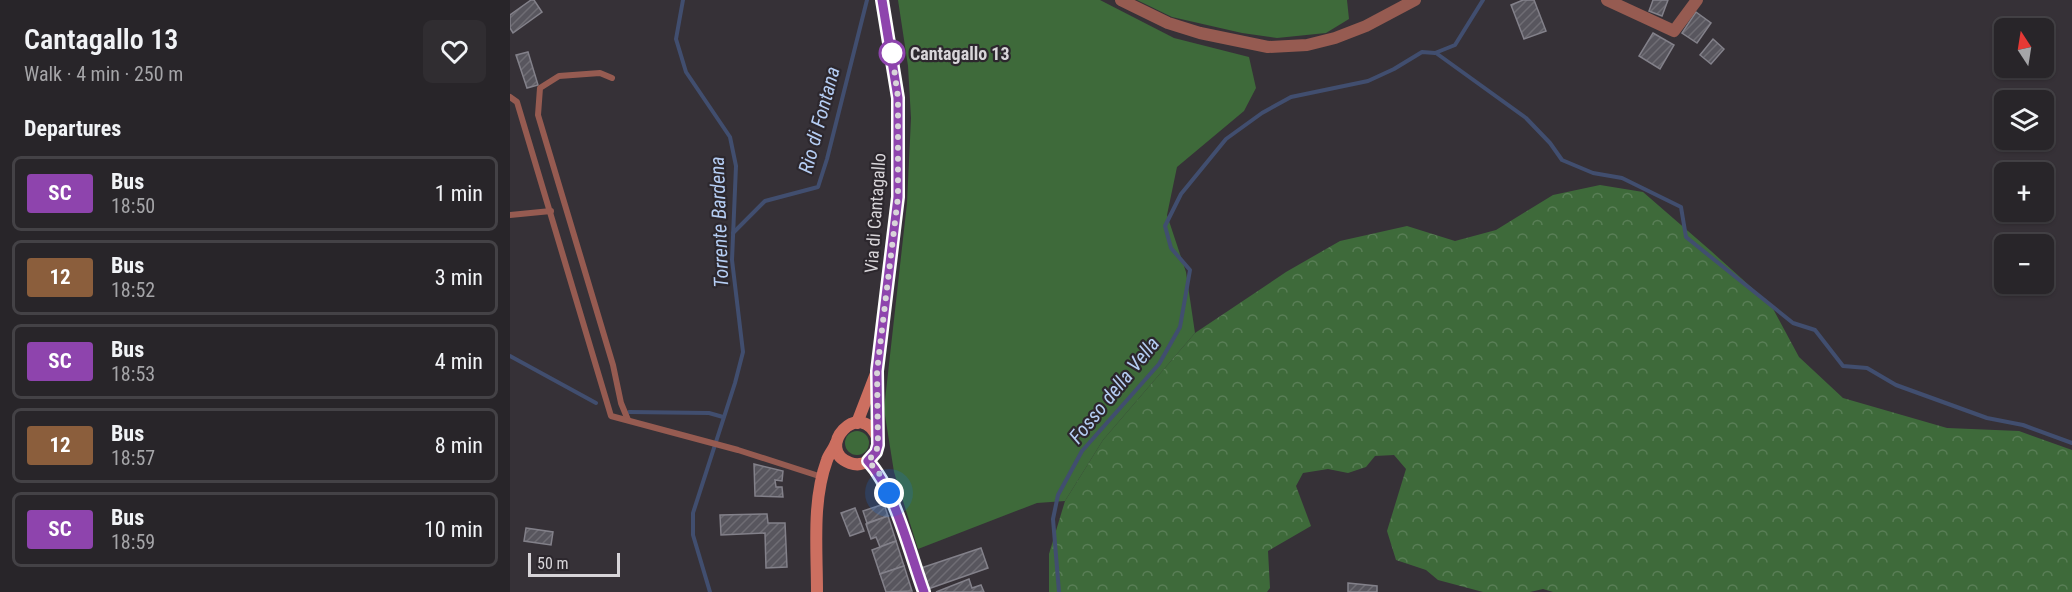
<!DOCTYPE html>
<html lang="en">
<head>
<meta charset="utf-8">
<style>
  body { margin:0; font-family:"Roboto Condensed",sans-serif; background:#302d31; color:#f1f3f6; height:100vh; display:flex; flex-direction:column; font-size:22px; white-space:nowrap }
  * { box-sizing:border-box; margin:0 }
  p { font-size:20px; color:#a5a5a8 }
  .icon { flex:none; width:33px; height:33px; fill:none; stroke:currentColor; stroke-width:2; stroke-linecap:round; stroke-linejoin:round }
  .map { position:relative; flex:1; overflow:hidden }
  .side { display:flex; flex-direction:column; background:#282529; width:510px }
  .side>* { flex:none }
  .badge { padding:0 12px; border-radius:4px; font-size:21px; line-height:39px }
  .needle { width:39px; rotate:348deg }
  .controls { position:absolute; left:1484px; top:18px; display:grid; gap:12px }
  .controls a { display:grid; place-items:center; width:60px; height:60px; border-radius:9px; background:#282529; box-shadow:0 2px 4px #0004,0 0 0 2px #444246; font-size:30px }
  .scale { position:absolute; left:18px; bottom:15px; width:92px; box-sizing:border-box; padding-left:6px; border:3px solid #d8d5d9; border-top:0; font-size:16px; line-height:21px; white-space:nowrap; color:#d8d5d9; -webkit-text-stroke:4px #2c272d; paint-order:stroke }
  .you { position:absolute; width:30px; height:30px; margin:-15px; border:4px solid #fff; border-radius:50%; background:#1a73e8; box-shadow:0 0 0 9px #1a73e833 }
  .map>.badge { position:absolute; translate:-50% -50%; box-shadow:0 0 0 3px #fff }
  h2 { padding:0 24px; font-size:22px; line-height:54px }
  .round { display:grid; place-items:center; flex:none; width:63px; height:63px; border-radius:9px; background:#302d31 }
  .summary { display:flex; align-items:center; justify-content:space-between; height:102px; padding:0 24px }
  h1 { font-size:28px; font-weight:600; line-height:45px }
  ul { padding:0; list-style:none }
  li { display:flex; align-items:center; gap:18px; height:75px; margin:0 12px 9px; padding:0 12px; border:3px solid #444246; border-radius:9px }
  li div { flex:1 }
  li b { display:block; font-size:22px }
  li em { font-style:normal }
  li .badge { min-width:66px; font-weight:700; text-align:center }
  main { display:flex; flex:1; min-height:0 }
  .map>svg:first-child { display:block }
  .grass { fill:#3e6a3a }
  .forest { fill:url(#forest-crowns) }
  .lines { fill:none; stroke-linecap:round; stroke-linejoin:round }
  .stream { stroke:#414e6f; stroke-width:4 }
  .building { fill:url(#building-hatch); stroke:#83818a; stroke-width:1.5 }
  .lane { stroke:#965b51; stroke-width:6 }
  .street { stroke:#965b51; stroke-width:12 }
  .secondary { stroke:#cc6f60; stroke-width:12 }
  .line-casing { stroke:#fff; stroke-width:14 }
  .line { stroke:#8e44ad; stroke-width:9 }
  .walk { stroke:#d8d5d9; stroke-width:6; stroke-dasharray:0 10.8 }
  .stop-dot { fill:#fff; stroke:#8e44ad; stroke-width:3 }
  .labels { text-anchor:middle; dominant-baseline:central; stroke-width:4.5; stroke-linejoin:round; paint-order:stroke }
  .stop-label { font-size:18px; font-weight:bold; fill:#d8d5d9; stroke:#2c272d; text-anchor:start }
  .street-label { font-size:18px; fill:#d8d5d9; stroke:#2c272d }
  .water-label { font-size:20px; font-style:italic; fill:#b5cdf3; stroke:#2c272d }
</style>
</head>
<body>
<main>
<section class="side">
<div class="summary"><div><h1>Cantagallo 13</h1><p>Walk · 4 min · 250 m</p></div><a class="round"><svg class="icon" aria-label="heart" viewBox="0 0 24 24"><path d="M12 20l-8-8c-3-5 5-10 8-4 3-6 11-1 8 4z"/></svg></a></div>
<h2>Departures</h2>
<ul>
<li><span class="badge" style="background:#8e44ad;color:#fff">SC</span><div><b>Bus</b><p>18:50</p></div><em>1 min</em></li>
<li><span class="badge" style="background:#8b5e3c;color:#fff">12</span><div><b>Bus</b><p>18:52</p></div><em>3 min</em></li>
<li><span class="badge" style="background:#8e44ad;color:#fff">SC</span><div><b>Bus</b><p>18:53</p></div><em>4 min</em></li>
<li><span class="badge" style="background:#8b5e3c;color:#fff">12</span><div><b>Bus</b><p>18:57</p></div><em>8 min</em></li>
<li><span class="badge" style="background:#8e44ad;color:#fff">SC</span><div><b>Bus</b><p>18:59</p></div><em>10 min</em></li>
</ul>
</section>
<div class="map">
<svg width="1562" height="592" viewBox="0 0 1562 592">
  <defs>
    <pattern id="forest-crowns" width="20" height="18" patternUnits="userSpaceOnUse" patternTransform="scale(1.5)"><rect width="20" height="18" fill="#3e6a3a"/><path d="M2 6a3 3 0 1 1 6 0M12 15a3 3 0 1 1 6 0" fill="none" stroke="#597e56"/></pattern>
    <pattern id="building-hatch" width="6" height="6" patternUnits="userSpaceOnUse" patternTransform="scale(1.5)"><rect width="6" height="6" fill="#58565e"/><path d="M-1 1l2-2M0 6l6-6M5 7l2-2" fill="none" stroke="#6f6d74"/></pattern>
  </defs>
  <rect width="100%" height="100%" fill="#363137"/>
  <!-- grass -->
  <g class="grass">
    <polygon points="388,0 590,0 664,38 739,57 746,88 734,111 667,167 657,215 676,272 685,333 593,440 555,501 527,503 408,549 384,472 374,409 397,203 401,118 398,66"/>
    <polygon points="627,0 837,0 839,19 816,33 767,38 732,33 662,17"/>
    <circle cx="347" cy="443" r="12"/>
  </g>
  <!-- forest -->
  <polygon class="forest" points="1090,185 1133,192 1201,251 1261,305 1289,357 1333,398 1437,428 1509,431 1562,450 1562,592 1043,592 1033,589 1020,592 973,592 928,580 916,570 886,560 877,531 896,469 884,455 865,456 856,467 838,473 818,469 793,473 786,486 801,526 758,551 760,588 757,592 539,592 539,554 555,501 593,440 685,333 776,272 830,241 897,226 945,241 986,230 1043,195"/>
  <g class="lines">
    <!-- stream -->
    <g class="stream">
      <polyline points="173,0 166,39 176,72 220,137 226,166 222,260 233,352 225,383 183,513 183,535 200,592"/>
      <polyline points="926,53 1016,118 1040,143 1052,160 1083,173 1112,178 1171,207 1176,237 1283,323 1305,330 1333,366 1357,368 1386,385 1477,418 1513,425 1562,443"/>
      <polyline points="223,233 255,201 308,187 317,159 357,0"/>
      <polyline points="0,356 86,403"/>
      <polyline points="119,412 199,413 213,417"/>
      <polyline points="549,592 543,519 548,495 572,451 649,364 670,327 680,270 661,248 655,226 671,194 716,139 752,113 781,97 858,81 884,69 912,52 925,53 945,45 973,0"/>
    </g>
  </g>
  <!-- building -->
  <g class="building">
    <polygon points="21,0 24,0 32,12 3,33 0,28 0,15"/>
    <polygon points="1013,0 1024,0 1036,31 1014,39 1001,5"/>
    <polygon points="1143,0 1158,0 1152,16 1139,11"/>
    <polygon points="1186,12 1201,23 1187,43 1172,33"/>
    <polygon points="1143,33 1164,45 1150,69 1129,56"/>
    <polygon points="1203,39 1214,49 1201,64 1190,55"/>
    <polygon points="18,52 28,85 17,88 6,55"/>
    <polygon points="244,464 273,471 272,481 265,480 266,487 272,487 273,497 245,496"/>
    <polygon points="374,504 378,516 357,523 353,511"/>
    <polygon points="345,508 354,531 340,536 331,513"/>
    <polygon points="257,514 258,523 275,523 277,567 256,568 255,533 211,535 210,515"/>
    <polygon points="378,516 386,541 370,547 366,537 361,539 356,524"/>
    <polygon points="16,528 43,532 41,545 14,541"/>
    <polygon points="386,541 394,566 370,574 362,550"/>
    <polygon points="471,548 478,568 418,589 411,568"/>
    <polygon points="394,566 402,591 376,592 370,574"/>
    <polygon points="459,579 462,588 471,585 474,592 426,592"/>
    <polygon points="838,583 867,586 867,592 838,592"/>
  </g>
  <g class="lines">
    <!-- lane -->
    <g class="lane">
      <polyline points="102,78 90,73 49,76 30,88 28,115 103,365 111,403 118,420"/>
      <polyline points="0,97 7,102 101,416 228,450 312,477"/>
      <polyline points="0,215 41,211"/>
    </g>
    <!-- street -->
    <g class="street">
      <polyline points="611,0 658,23 690,33 758,47 797,45 825,38 856,26 905,0"/>
      <polyline points="1097,0 1164,31 1187,0"/>
      <path d="M358,461C384,489 401,554 414,592"/>
    </g>
    <!-- secondary -->
    <g class="secondary">
      <path d="M367,376L368,445C365,458 354,468 340,463C303,450 350,395 368,439"/>
      <polyline points="347,423 367,371 388,197 388,98 372,0"/>
      <path d="M307,592C307,548 302,501 317,460C319,454 324,449 326,443"/>
    </g>
  </g>
  <g class="lines">
    <!-- line casing -->
    <g class="line-casing">
      <path id="line" d="M372,0L388,98V197L367,371L368,445L366,452L358,461C385,490 400,554 414,592"/>
    </g>
    <!-- line -->
    <use href="#line" class="line"/>
    <!-- walk -->
    <polyline class="walk" points="379,493 369,473 358,461 366,452 368,445 367,371 388,197 388,98 382,53"/>
  </g>
  <!-- markers -->
  <circle class="stop-dot" cx="382" cy="53" r="12"/>
  <g class="labels">
    <!-- stop labels -->
    <g class="stop-label">
      <text x="400" y="53">Cantagallo 13</text>
    </g>
    <!-- street labels -->
    <g class="street-label">
      <text transform="translate(365 213) rotate(-86)">Via di Cantagallo</text>
    </g>
    <!-- water labels -->
    <g class="water-label">
      <text transform="translate(309 120) rotate(-75)">Rio di Fontana</text>
      <text transform="translate(209 222) rotate(-92)">Torrente Bardena</text>
      <text transform="translate(604 390) rotate(-51)">Fosso della Vella</text>
    </g>
  </g>
</svg>
<div class="controls">
<a><svg class="needle" viewBox="-14 -14 28 28"><path d="M0-13l5 13h-10z" fill="#e53935"/><path d="M0 13l5-13h-10z" fill="#a5a5a8"/></svg></a>
<a><svg class="icon" aria-label="layers" viewBox="0 0 24 24"><path d="M12 4l9 5-9 5-9-5zM3 14l9 5 9-5"/></svg></a>
<a>+</a>
<a>−</a>
</div>
<div class="scale">50 m</div>
<div class="you" style="left:379px;top:493px"></div>
</div>
</main>
</body>
</html>
